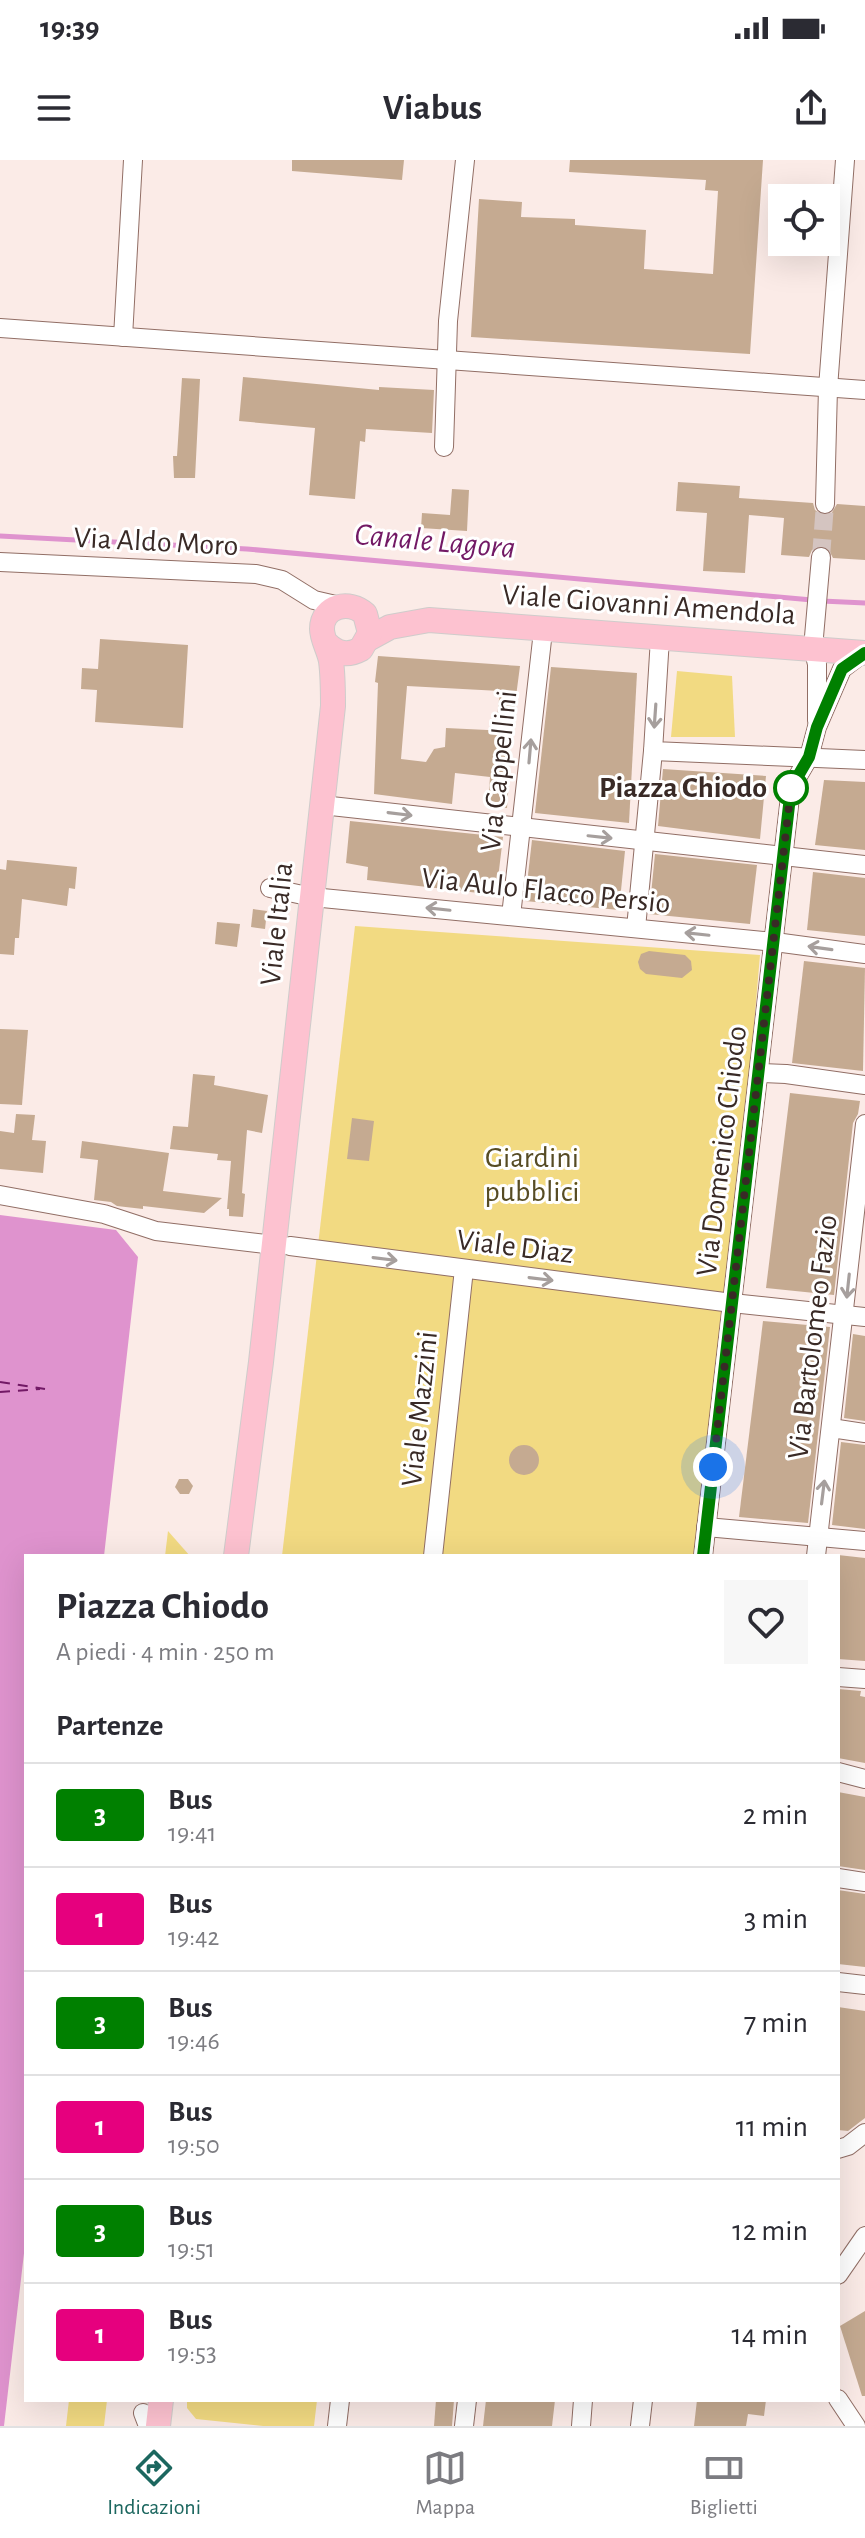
<!DOCTYPE html>
<html lang="it">
<head>
<meta charset="utf-8">
<style>
  body { margin:0; font-family:"Alegreya Sans",sans-serif; background:#f7f7f7; color:#2b2b33; height:100vh; display:flex; flex-direction:column; font-size:30px; white-space:nowrap }
  * { box-sizing:border-box; margin:0 }
  p { font-size:26px; color:#7c7c81 }
  .icon { flex:none; width:44px; height:44px; fill:none; stroke:currentColor; stroke-width:2; stroke-linecap:round; stroke-linejoin:round }
  .map { position:relative; flex:1; overflow:hidden }
  .details { position:absolute; left:24px; top:1394px; width:816px; height:848px; display:flex; flex-direction:column; background:#fff; border-radius:0px; box-shadow:0 8px 32px #0002 }
  .details>* { flex:none }
  .badge { padding:0 16px; border-radius:6px; font-size:28px; line-height:52px }
  .controls { position:absolute; left:768px; top:24px; display:grid; gap:16px }
  .controls a { display:grid; place-items:center; width:72px; height:72px; border-radius:0px; background:#fff; box-shadow:0 8px 32px #0002; font-size:40px }
  .you { position:absolute; width:40px; height:40px; margin:-20px; border:6px solid #fff; border-radius:50%; background:#1a73e8; box-shadow:0 0 0 12px #1a73e833 }
  .map>.badge { position:absolute; translate:-50% -50%; box-shadow:0 0 0 4px #fff }
  h2 { padding:0 32px; font-size:30px; line-height:72px }
  .round { display:grid; place-items:center; flex:none; width:84px; height:84px; border-radius:0px; background:#f7f7f7 }
  .summary { display:flex; align-items:center; justify-content:space-between; height:136px; padding:0 32px }
  h1 { font-size:38px; font-weight:700; line-height:60px }
  ul { padding:0; list-style:none }
  li { display:flex; align-items:center; gap:24px; height:104px; padding:0 32px; border-top:2px solid #e1e1e2 }
  li div { flex:1 }
  li b { display:block; font-size:30px }
  li em { font-style:normal }
  li .badge { min-width:88px; font-weight:700; text-align:center }
  .status { display:flex; justify-content:space-between; align-items:center; height:56px; padding:0 40px; background:#fff; direction:ltr }
  .status svg { height:22px; fill:currentColor }
  header { display:flex; justify-content:space-between; align-items:center; height:104px; padding:0 32px; background:#fff; font-size:36px; font-weight:700 }
  .tabs { display:flex; justify-content:space-around; align-items:center; height:112px; border-top:2px solid #e1e1e2; background:#fff; font-size:22px; color:#7c7c81 }
  .tabs a { display:grid; justify-items:center; gap:4px }
  .tabs .active { color:#1c675f }
  .map>svg:first-child { display:block }
  .green { fill:#f2da82 }
  .water { fill:#df93ce }
  .lines { fill:none; stroke-linecap:round; stroke-linejoin:round }
  .stream { stroke:#df93ce; stroke-width:5 }
  .ferry { stroke:#721965; stroke-width:2; stroke-dasharray:10 8; stroke-linecap:butt }
  .building { fill:#c5aa91 }
  .minor-tunnel { stroke:#d4c4c0; stroke-width:18; stroke-dasharray:18 9; stroke-linecap:butt }
  .minor-casing { stroke:#916e65; stroke-width:20 }
  .major-casing { stroke:#cfcccb; stroke-width:26 }
  .minor { stroke:#fff; stroke-width:18 }
  .major { stroke:#fdc2d0; stroke-width:24 }
  .oneway { stroke:#a69f9d }
  .line-casing { stroke:#fff; stroke-width:18 }
  .line { stroke:#008000; stroke-width:12 }
  .walk { stroke:#392a26; stroke-width:8; stroke-dasharray:0 14.4 }
  .stop-dot { fill:#fff; stroke:#008000; stroke-width:4 }
  .labels { text-anchor:middle; dominant-baseline:central; stroke-width:6; stroke-linejoin:round; paint-order:stroke }
  .street-label { font-size:30px; fill:#392a26; stroke:#fff }
  .stop-label { font-size:30px; font-weight:bold; fill:#392a26; stroke:#fff; text-anchor:end }
  .park-label { font-size:30px; fill:#574c24; stroke:#fff }
  .water-label { font-size:32px; font-style:italic; fill:#721965; stroke:#fff }
</style>
</head>
<body>
<div class="status"><b>19:39</b><svg viewBox="0 0 49 12"><path d="M0 12V9h3v3zM5 12V6h3v6zM10 12V3h3v9zM15 12V0h3v12zM26 1h20v11H26zM47 4h2v5h-2z"/></svg></div>
<header><svg class="icon" aria-label="menu" viewBox="0 0 24 24"><path d="M4 6h16M4 12h16M4 18h16"/></svg>Viabus<svg class="icon" aria-label="share" viewBox="0 0 24 24"><path d="M12 15V3M7 8l5-5 5 5M5 13v7h14v-7"/></svg></header>
<div class="map">
<svg width="865" height="2266" viewBox="0 0 865 2266">
  <rect width="100%" height="100%" fill="#fbebe7"/>
  <!-- green -->
  <g class="green">
    <polygon points="677,511 732,516 735,577 671,577"/>
    <polygon points="355,766 760,795 749,924 694,1396 282,1396"/>
    <polygon points="168,1371 190,1396 165,1396"/>
    <polygon points="69,2240 107,2240 104,2266 66,2266"/>
    <polygon points="187,2240 317,2240 314,2266 263,2266 196,2259 187,2248"/>
  </g>
  <!-- water -->
  <polygon class="water" points="0,1055 116,1070 138,1097 104,1396 26,1396 26,2076 4,2266 0,2266"/>
  <g class="lines">
    <!-- stream -->
    <g class="stream">
      <polyline points="0,376 247,389 812,440"/>
      <polyline points="822,441 865,443"/>
    </g>
    <!-- ferry -->
    <g class="ferry">
      <polyline points="0,1222 45,1229"/>
      <polyline points="0,1232 40,1229"/>
    </g>
  </g>
  <!-- building -->
  <g class="building">
    <polygon points="292,0 404,0 402,20 292,11"/>
    <polygon points="570,0 763,0 750,194 471,177 479,39 522,42 521,57 575,59 575,65 646,70 644,109 713,114 718,31 705,30 706,20 569,12"/>
    <polygon points="243,217 379,230 379,227 434,230 432,273 366,269 365,282 360,281 355,339 309,335 315,268 239,261"/>
    <polygon points="182,218 200,219 195,318 174,318 173,296 177,296"/>
    <polygon points="678,322 740,326 739,338 813,343 815,350 824,356 831,354 837,344 865,346 865,400 833,398 828,388 821,385 812,390 809,397 781,395 784,358 749,355 745,413 703,411 707,353 676,351"/>
    <polygon points="452,329 469,330 467,371 421,368 422,353 450,355"/>
    <polygon points="100,479 188,485 183,568 95,562 97,530 81,529 82,508 98,509"/>
    <polygon points="378,496 520,506 512,567 496,565 500,531 407,526 401,599 426,602 434,589 445,587 446,568 508,571 507,608 510,608 507,648 488,647 490,617 455,613 452,644 374,634 378,523 375,522"/>
    <polygon points="551,507 637,513 629,663 535,653"/>
    <polygon points="663,609 766,616 760,679 658,666"/>
    <polygon points="824,620 865,622 865,690 815,685"/>
    <polygon points="350,661 503,677 496,735 367,720 368,707 346,703"/>
    <polygon points="532,680 625,691 619,750 525,741"/>
    <polygon points="655,694 757,705 750,764 649,754"/>
    <polygon points="7,700 77,707 75,729 69,728 67,746 22,739 19,778 15,778 14,795 0,794 0,709 6,710"/>
    <polygon points="813,712 865,718 865,776 807,770"/>
    <polygon points="253,749 267,751 265,769 251,767"/>
    <polygon points="217,762 240,764 237,787 215,784"/>
    <polygon points="649,791 685,795 691,801 692,810 682,818 646,814 640,809 638,802 641,794"/>
    <polygon points="804,801 865,808 863,911 792,903"/>
    <polygon points="0,869 28,870 22,945 0,944"/>
    <polygon points="193,914 215,916 214,925 268,935 262,973 247,970 242,1033 245,1034 243,1057 229,1056 229,1049 227,1049 231,1001 217,1000 218,994 170,989 173,966 188,967"/>
    <polygon points="790,933 860,941 858,954 853,963 834,1135 766,1128"/>
    <polygon points="16,954 35,955 32,980 46,981 43,1013 0,1009 0,971 14,973"/>
    <polygon points="352,958 374,961 369,1001 347,999"/>
    <polygon points="82,981 169,993 163,1031 222,1038 204,1053 143,1046 143,1049 117,1046 111,1042 94,1040 98,1000 80,998"/>
    <polygon points="763,1161 830,1167 808,1363 739,1357"/>
    <polygon points="853,1174 865,1176 865,1261 844,1258"/>
    <polygon points="841,1282 865,1285 865,1369 832,1365"/>
    <circle cx="524" cy="1300" r="15"/>
    <polygon points="179,1319 188,1319 193,1326 189,1334 180,1334 175,1327"/>
    <polygon points="838,1395 865,1398 865,1501 838,1499"/>
    <polygon points="838,1529 861,1531 860,1536 865,1537 865,1603 838,1598"/>
    <polygon points="838,1632 865,1637 865,1710 838,1706"/>
    <polygon points="838,1730 865,1734 865,1807 838,1804"/>
    <polygon points="838,1847 865,1851 865,1958 848,1971 838,1970"/>
    <polygon points="865,2151 865,2236 862,2236 840,2166"/>
    <polygon points="436,2240 454,2240 452,2266 434,2266"/>
    <polygon points="486,2240 555,2240 552,2266 483,2266"/>
    <polygon points="697,2240 766,2240 764,2256 748,2254 746,2266 694,2266"/>
  </g>
  <g class="lines">
    <!-- minor-tunnel -->
    <polyline class="minor-tunnel" points="821,397 825,344"/>
    <!-- minor casing -->
    <g class="minor-casing">
      <g id="minor">
        <polyline points="0,168 865,230"/>
        <polyline points="123,177 133,0"/>
        <polyline points="444,287 448,161 465,0"/>
        <polyline points="825,344 828,228 845,0"/>
        <polyline points="0,402 256,414 282,420 314,440 340,446"/>
        <polyline points="660,478 653,591 865,600"/>
        <polyline points="817,561 817,504 813,488 821,397"/>
        <polyline points="322,645 865,705"/>
        <polyline points="270,728 312,737 775,782 865,794"/>
        <polyline points="511,756 543,471"/>
        <polyline points="636,768 653,591"/>
        <polyline points="759,913 786,914 865,925"/>
        <polyline points="0,1035 104,1054 156,1071 274,1085"/>
        <polyline points="290,1086 732,1143 865,1157"/>
        <polyline points="831,1268 865,1273"/>
        <polyline points="706,1367 865,1381"/>
        <polyline points="433,1396 464,1109"/>
        <polyline points="703,1396 791,628 809,597 817,567 842,509 863,493"/>
        <polyline points="816,1396 865,964"/>
        <polyline points="838,1517 865,1519"/>
        <polyline points="838,1612 865,1619"/>
        <polyline points="838,1718 865,1722"/>
        <polyline points="838,1822 865,1825"/>
        <polyline points="838,1989 848,1986 865,1973"/>
        <polyline points="838,2115 865,2076"/>
        <polyline points="838,2239 856,2266"/>
        <polyline points="143,2253 148,2266"/>
        <polyline points="337,2266 340,2240"/>
        <polyline points="464,2266 467,2240"/>
        <polyline points="581,2266 583,2240"/>
        <polyline points="640,2266 643,2240"/>
      </g>
    </g>
    <!-- major casing -->
    <g class="major-casing">
      <g id="major">
        <polyline points="368,479 390,467 429,460 865,493"/>
        <path d="M236,1396L261,1202L333,546C333,531 333,516 331,501C329,490 322,479 322,469C322,445 350,440 365,454L370,473L361,489C348,496 337,494 327,484"/>
        <polyline points="158,2266 161,2240"/>
      </g>
    </g>
    <!-- minor -->
    <use href="#minor" class="minor"/>
    <!-- major -->
    <use href="#major" class="major"/>
  </g>
  <!-- one-way arrows -->
  <defs><path id="oneway-shaft" d="M-6 0H5M1.5-3L5.5 0L1.5 3" fill="none" stroke-width="1.6" stroke-linecap="round" stroke-linejoin="round" transform="scale(2)"/></defs>
  <g class="oneway">
    <use href="#oneway-shaft" transform="translate(655 556) rotate(94)"/>
    <use href="#oneway-shaft" transform="translate(530 591) rotate(-85)"/>
    <use href="#oneway-shaft" transform="translate(400 654) rotate(7)"/>
    <use href="#oneway-shaft" transform="translate(600 677) rotate(6)"/>
    <use href="#oneway-shaft" transform="translate(438 749) rotate(-174)"/>
    <use href="#oneway-shaft" transform="translate(697 774) rotate(-174)"/>
    <use href="#oneway-shaft" transform="translate(820 788) rotate(-172)"/>
    <use href="#oneway-shaft" transform="translate(385 1099) rotate(7)"/>
    <use href="#oneway-shaft" transform="translate(541 1119) rotate(7)"/>
    <use href="#oneway-shaft" transform="translate(848 1126) rotate(96)"/>
    <use href="#oneway-shaft" transform="translate(823 1332) rotate(-83)"/>
  </g>
  <g class="lines">
    <!-- line casing -->
    <g class="line-casing">
      <polyline id="line" points="703,1396 791,628 809,597 817,567 842,509 865,493"/>
    </g>
    <!-- line -->
    <use href="#line" class="line"/>
    <!-- walk -->
    <polyline class="walk" points="713,1307 791,628"/>
  </g>
  <!-- markers -->
  <circle class="stop-dot" cx="791" cy="628" r="16"/>
  <g class="labels">
    <!-- street labels -->
    <g class="street-label">
      <text transform="translate(156 382) rotate(3)">Via Aldo Moro</text>
      <text transform="translate(649 445) rotate(4)">Viale Giovanni Amendola</text>
      <text transform="translate(499 611) rotate(-84)">Via Cappellini</text>
      <text transform="translate(546 731) rotate(6)">Via Aulo Flacco Persio</text>
      <text transform="translate(277 764) rotate(-84)">Viale Italia</text>
      <text transform="translate(722 991) rotate(-83)">Via Domenico Chiodo</text>
      <text transform="translate(515 1087) rotate(7)">Viale Diaz</text>
      <text transform="translate(813 1177) rotate(-83)">Via Bartolomeo Fazio</text>
      <text transform="translate(420 1249) rotate(-84)">Viale Mazzini</text>
    </g>
    <!-- stop labels -->
    <g class="stop-label">
      <text x="767" y="628">Piazza Chiodo</text>
    </g>
    <!-- park labels -->
    <g class="park-label">
      <text x="532" y="998">Giardini<tspan x="532" dy="34">pubblici</tspan></text>
    </g>
    <!-- water labels -->
    <g class="water-label">
      <text transform="translate(435 381) rotate(5)">Canale Lagora</text>
    </g>
  </g>
</svg>
<div class="controls">
<a><svg class="icon" aria-label="locate" viewBox="0 0 24 24"><circle cx="12" cy="12" r="6"/><path d="M12 2v4M12 18v4M2 12h4M18 12h4"/></svg></a>
</div>
<div class="you" style="left:713px;top:1307px"></div>
<section class="details">
<div class="summary"><div><h1>Piazza Chiodo</h1><p>A piedi · 4 min · 250 m</p></div><a class="round"><svg class="icon" aria-label="heart" viewBox="0 0 24 24"><path d="M12 20l-8-8c-3-5 5-10 8-4 3-6 11-1 8 4z"/></svg></a></div>
<h2>Partenze</h2>
<ul>
<li><span class="badge" style="background:#008000;color:#fff">3</span><div><b>Bus</b><p>19:41</p></div><em>2 min</em></li>
<li><span class="badge" style="background:#e6007e;color:#fff">1</span><div><b>Bus</b><p>19:42</p></div><em>3 min</em></li>
<li><span class="badge" style="background:#008000;color:#fff">3</span><div><b>Bus</b><p>19:46</p></div><em>7 min</em></li>
<li><span class="badge" style="background:#e6007e;color:#fff">1</span><div><b>Bus</b><p>19:50</p></div><em>11 min</em></li>
<li><span class="badge" style="background:#008000;color:#fff">3</span><div><b>Bus</b><p>19:51</p></div><em>12 min</em></li>
<li><span class="badge" style="background:#e6007e;color:#fff">1</span><div><b>Bus</b><p>19:53</p></div><em>14 min</em></li>
</ul>
</section>
</div>
<nav class="tabs">
<a class="active"><svg class="icon" aria-label="directions" viewBox="0 0 24 24"><path d="M12 3l9 9-9 9-9-9zM9 14v-3h6M13 9l2 2-2 2"/></svg>Indicazioni</a>
<a><svg class="icon" aria-label="map" viewBox="0 0 24 24"><path d="M3 6l6-2 6 2 6-2v14l-6 2-6-2-6 2zM9 4v14M15 6v14"/></svg>Mappa</a>
<a><svg class="icon" aria-label="tickets" viewBox="0 0 24 24"><path d="M3 7h18v10H3zM15 7v10"/></svg>Biglietti</a>
</nav>
</body>
</html>
